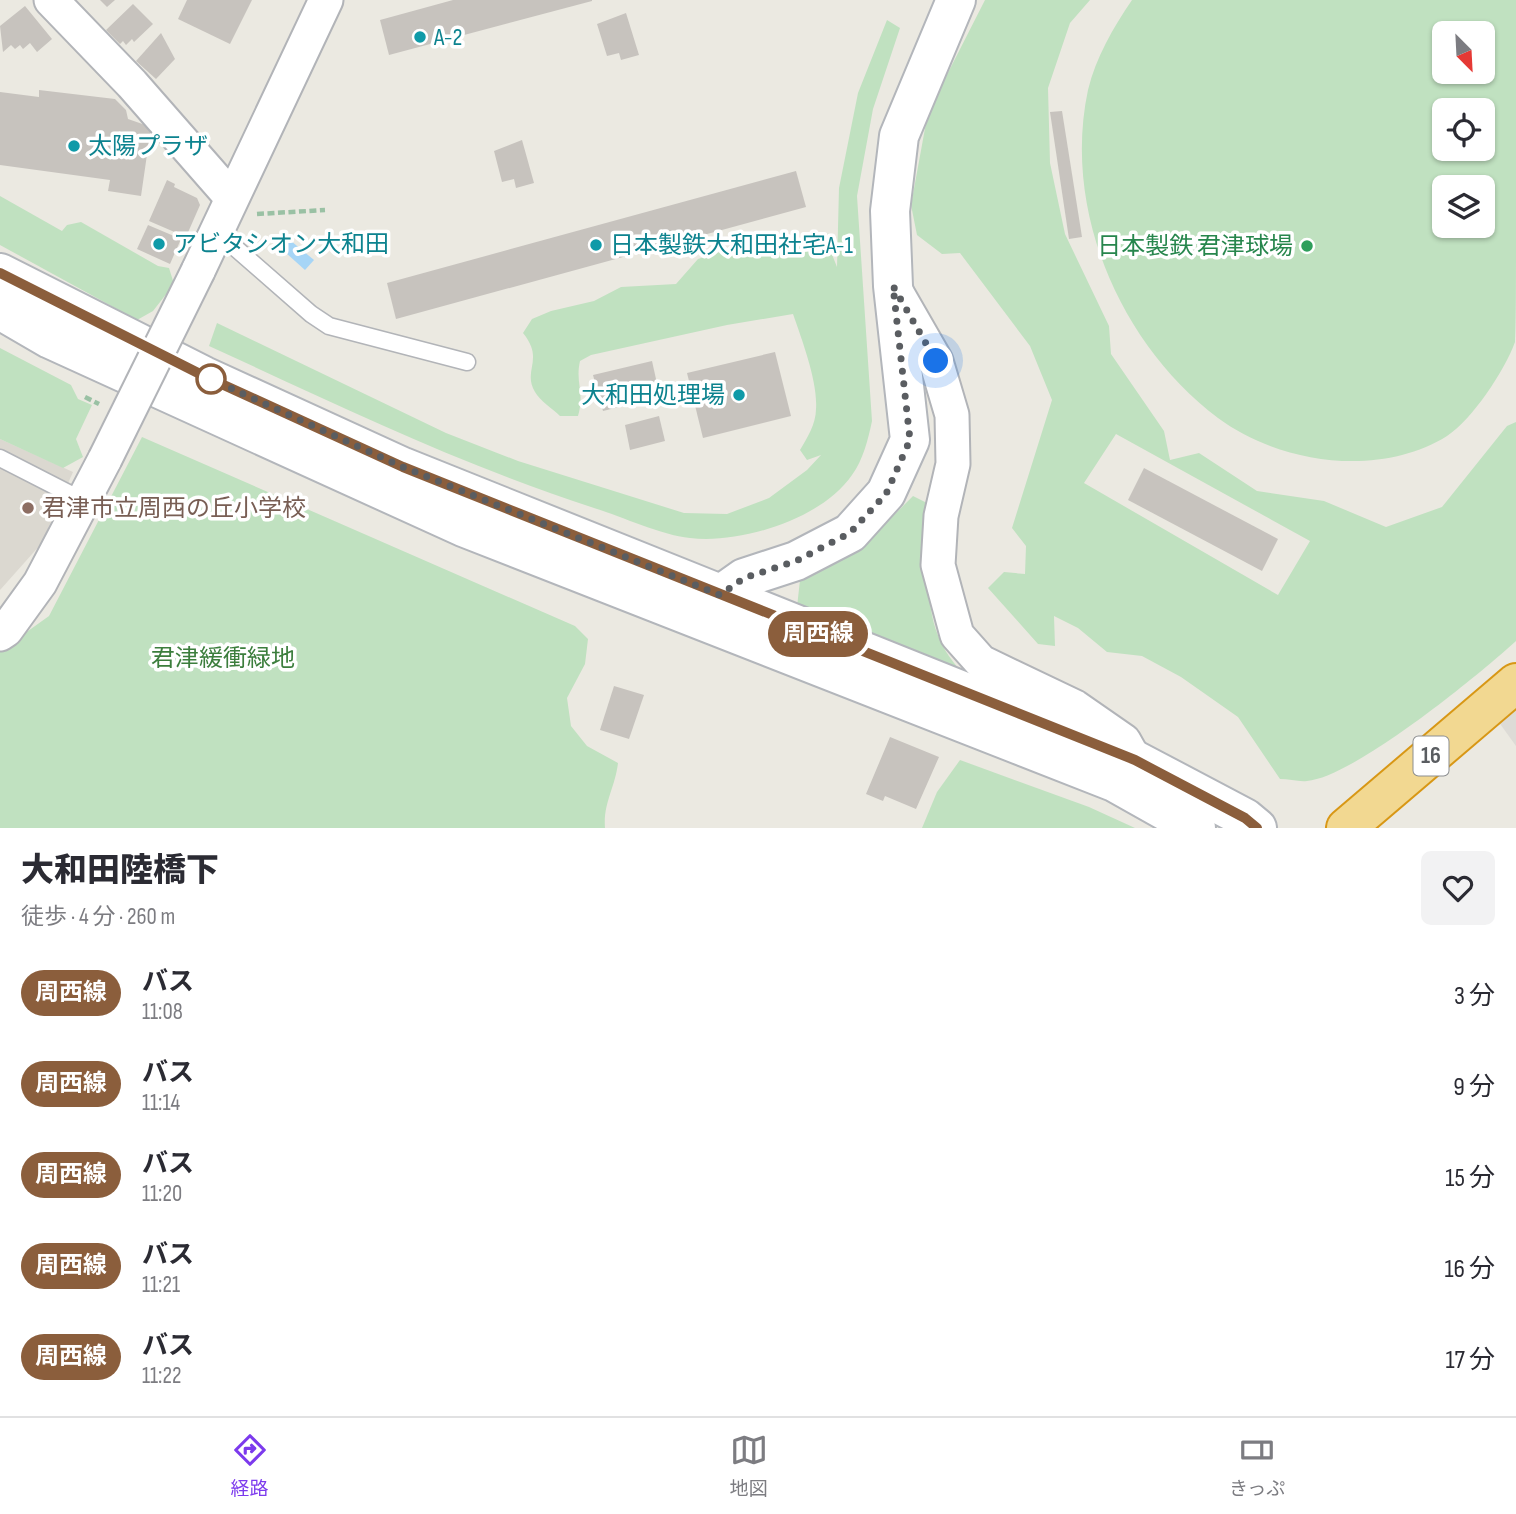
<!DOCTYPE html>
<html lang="ja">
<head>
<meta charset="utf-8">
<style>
  body { margin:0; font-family:"Sofia Sans Condensed","Noto Sans JP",sans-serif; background:#f2f2f3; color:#2b2b33; height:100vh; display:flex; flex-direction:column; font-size:26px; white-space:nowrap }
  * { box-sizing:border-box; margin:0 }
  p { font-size:23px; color:#7c7c81 }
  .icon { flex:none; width:38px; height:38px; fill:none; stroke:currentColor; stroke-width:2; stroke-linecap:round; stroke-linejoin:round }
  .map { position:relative; height:828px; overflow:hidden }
  .drawer { display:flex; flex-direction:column; background:#fff; flex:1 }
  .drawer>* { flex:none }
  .badge { padding:0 14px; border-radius:23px; font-size:24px; line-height:46px }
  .needle { width:46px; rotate:156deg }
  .controls { position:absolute; left:1432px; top:21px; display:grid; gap:14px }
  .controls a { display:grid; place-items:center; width:63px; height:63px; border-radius:10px; background:#fff; box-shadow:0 2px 5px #0004; font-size:35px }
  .you { position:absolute; width:35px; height:35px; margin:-18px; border:5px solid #fff; border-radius:50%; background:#1a73e8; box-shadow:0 0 0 10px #1a73e833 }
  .map>.badge { position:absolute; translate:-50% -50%; box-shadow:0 0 0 4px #fff }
  .round { display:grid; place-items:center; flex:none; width:74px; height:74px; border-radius:10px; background:#f2f2f3 }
  .head { display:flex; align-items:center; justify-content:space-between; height:119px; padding:0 21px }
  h1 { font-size:33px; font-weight:800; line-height:52px }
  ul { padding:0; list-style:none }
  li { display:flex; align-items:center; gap:21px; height:91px; padding:0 21px }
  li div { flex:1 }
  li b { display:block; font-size:26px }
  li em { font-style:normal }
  li .badge { min-width:77px; font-weight:700; text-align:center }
  .menu { display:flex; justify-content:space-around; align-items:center; height:98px; border-top:2px solid #e1e1e2; background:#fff; font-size:19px; color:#7c7c81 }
  .menu a { display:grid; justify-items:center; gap:4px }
  .menu .current { color:#7c3aed }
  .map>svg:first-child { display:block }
  .industrial { fill:#dddbd6 }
  .education { fill:#dbd8d0 }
  .green { fill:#c0e1c0; fill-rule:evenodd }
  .water { fill:#a6d5f6 }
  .building { fill:#c7c3be }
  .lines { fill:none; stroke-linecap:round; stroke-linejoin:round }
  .lane-casing { stroke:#b2b4b8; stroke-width:19 }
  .street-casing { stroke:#b2b4b8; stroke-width:37 }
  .secondary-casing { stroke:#b3b6bb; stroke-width:42 }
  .highway-casing { stroke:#d89715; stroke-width:42 }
  .path { stroke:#9ac1a4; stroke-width:4.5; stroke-dasharray:7 3.5; stroke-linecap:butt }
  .lane { stroke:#fff; stroke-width:16 }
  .street { stroke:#fff; stroke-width:33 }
  .secondary { stroke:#fff; stroke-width:38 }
  .highway { stroke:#f2d891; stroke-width:38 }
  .street-bridge-casing { stroke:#b2b4b8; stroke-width:37; stroke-linecap:butt }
  .street-bridge { stroke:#fff; stroke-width:33 }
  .line-casing { stroke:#fff; stroke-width:16 }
  .line { stroke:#8b5e3c; stroke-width:10 }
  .walk { stroke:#5a5d61; stroke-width:7; stroke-dasharray:0 12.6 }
  .culture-dot { fill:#0f9aa8; stroke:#fff; stroke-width:2.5 }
  .leisure-dot { fill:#2e9e5b; stroke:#fff; stroke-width:2.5 }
  .stop-dot { fill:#fff; stroke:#8b5e3c; stroke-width:3.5 }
  .education-dot { fill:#8d6e63; stroke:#fff; stroke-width:2.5 }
  .labels { text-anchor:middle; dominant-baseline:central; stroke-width:7; stroke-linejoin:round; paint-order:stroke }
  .shield { fill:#fff; stroke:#8c8e90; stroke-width:2 }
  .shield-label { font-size:23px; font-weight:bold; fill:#5a5d61 }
  .culture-label { font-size:24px; fill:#0d838f; stroke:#fff; text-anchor:start }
  .leisure-label { font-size:24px; fill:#27864d; stroke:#fff; text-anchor:end }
  .education-label { font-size:24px; fill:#785e54; stroke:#fff; text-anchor:start }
  .park-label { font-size:24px; fill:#3c7e3d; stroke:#fff }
</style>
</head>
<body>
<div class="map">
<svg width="1516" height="828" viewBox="0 0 1516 828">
  <rect width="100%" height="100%" fill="#ebe9e1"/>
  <!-- industrial -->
  <polygon class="industrial" points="1516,706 1516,746 1498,721"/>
  <!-- education -->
  <polygon class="education" points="0,439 73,472 41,544 0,590"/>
  <!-- green -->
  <g class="green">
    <path d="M985,0H1090L1070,23L1048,88L1050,163L1065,234L1109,326L1111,354L1164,431L1170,460L1199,453L1257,491L1324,501L1386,527L1442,507L1507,426L1516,422V641C1479,675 1354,777 1307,781C1299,782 1289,779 1280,779L1238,717L1181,677L1142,656L1107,652L1078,628L1054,616L1055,646L1038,644L988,588L1004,572L1025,574L1026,546L1012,528L1052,400L1030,346L960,253L942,254L917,235L911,205L928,112ZM1116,434L1310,541L1278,595L1084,483Z"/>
    <path d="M1132,0H1516C1516,86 1516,173 1516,259C1516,278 1516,326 1515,342C1505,370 1472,420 1447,436C1380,478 1280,464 1218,418C1121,345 1062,211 1088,90C1096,57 1113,28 1132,0ZM1444,33H1482V72H1444ZM1444,110H1482V149H1444ZM1444,187H1482V226H1444Z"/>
    <path d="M887,20L900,28L873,109L857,196L872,421C868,440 863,460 852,475C822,519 741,544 690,538C661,535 623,517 594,508C461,465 336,404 209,346L217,323L446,433L518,461L684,513L727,514L769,498L807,470L821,455L807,460L800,450C807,438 816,424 816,409C818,382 802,340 793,314L727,325L591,355L580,361C575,383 585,392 578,416H560C553,409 540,401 535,392C522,370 545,360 523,333L532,319L551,311L594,301L621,287L676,284L698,259L720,252C755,269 795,228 831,234V252L837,267L839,188L858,93Z"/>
    <polygon points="0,196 62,231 67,225 81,222 158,266 169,268 174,284 153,311 137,320 0,245"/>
    <polygon points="0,348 71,385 78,399 92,405 76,439 83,457 63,468 0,439"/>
    <path d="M142,437L575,626L588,639L585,664L567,698L571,726L587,746L618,763C615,788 603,803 605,828H0V651L49,616Z"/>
    <path d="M913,496L933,506C930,566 916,626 963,673L797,607L800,580L870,539Z"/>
    <polygon points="960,760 1089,807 1135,828 922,828 937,792"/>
  </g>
  <!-- water -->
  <polygon class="water" points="285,236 314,260 305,270 276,244"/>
  <!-- building -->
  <g class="building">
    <polygon points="100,0 115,0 107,7"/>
    <polygon points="187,0 252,0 230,44 178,19"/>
    <polygon points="453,0 592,0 592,1 389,55 380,20"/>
    <polygon points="133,4 153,24 134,42 132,39 126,45 123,41 120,44 106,30"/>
    <polygon points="25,6 52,39 37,52 30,43 23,49 20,45 15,49 11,45 3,52 0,26"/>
    <polygon points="626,13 639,55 621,60 619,53 607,56 597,24"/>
    <polygon points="161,33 175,59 156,79 136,61"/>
    <polygon points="39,90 115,99 126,110 128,119 151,127 141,196 108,191 110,180 0,165 0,92 39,97"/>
    <polygon points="1062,111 1082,237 1069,239 1050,112"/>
    <polygon points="522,140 534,183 516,188 514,179 502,182 494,151"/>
    <polygon points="796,171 806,207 396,319 387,283"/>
    <polygon points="167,180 175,184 174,187 197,198 200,205 186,237 149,221"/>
    <polygon points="148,225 181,239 170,264 137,249"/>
    <polygon points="775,352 791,416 703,438 687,373"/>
    <polygon points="652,361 660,397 603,411 593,375"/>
    <polygon points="659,416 665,441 630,450 625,425"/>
    <polygon points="1144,468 1278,539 1262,571 1128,500"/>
    <polygon points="614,686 644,695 629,739 600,730"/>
    <polygon points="890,737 939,757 916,809 885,796 883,801 866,794"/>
  </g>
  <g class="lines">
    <!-- lane casing -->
    <g class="lane-casing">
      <g id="lane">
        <polyline points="216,231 311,314 329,326 467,362"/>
        <polyline points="0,458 82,500"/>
      </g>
    </g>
    <!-- street casing -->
    <g class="street-casing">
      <g id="street">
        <polyline points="51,0 132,84 231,197"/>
        <polyline points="198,271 326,0"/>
        <polyline points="894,288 936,361 952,415 953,464 941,516 938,565 957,635 981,662 1075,707 1124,741 1133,757"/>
        <polyline points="0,634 6,630 40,583 105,459"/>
      </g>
    </g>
    <!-- secondary casing -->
    <g class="secondary-casing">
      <g id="secondary">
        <polyline points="0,273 204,376 403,467 1135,760 1245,818 1257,828"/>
        <polyline points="0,310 50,339 463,527 1114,782 1196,828"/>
        <polyline points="712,612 720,595 744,578 796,561 850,533 886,493 910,440 893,286 890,211 899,136 956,0"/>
      </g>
    </g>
    <!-- highway casing -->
    <g class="highway-casing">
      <polyline id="highway" points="1346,828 1516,683"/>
    </g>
    <!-- path -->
    <g class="path">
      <polyline points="257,214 325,210"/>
      <polyline points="85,397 99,404"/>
    </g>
    <!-- lane -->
    <use href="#lane" class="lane"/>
    <!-- street -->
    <use href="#street" class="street"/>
    <!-- secondary -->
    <use href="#secondary" class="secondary"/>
    <!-- highway -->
    <use href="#highway" class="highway"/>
    <!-- street-bridge casing -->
    <g class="street-bridge-casing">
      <polyline id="street-bridge" points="105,459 198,271"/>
    </g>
    <!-- street-bridge -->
    <use href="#street-bridge" class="street-bridge"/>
  </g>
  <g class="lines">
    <!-- line casing -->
    <g class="line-casing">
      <polyline id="line" points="0,273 204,376 403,467 1135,760 1245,818 1257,828"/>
    </g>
    <!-- line -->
    <use href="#line" class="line"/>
    <!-- walk -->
    <polyline class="walk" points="211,379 204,376 403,467 720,595 744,578 796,561 850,533 886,494 910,440 893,286 936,361"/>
  </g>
  <!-- markers -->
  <g class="culture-dot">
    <circle cx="420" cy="37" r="7"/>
    <circle cx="74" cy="146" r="7"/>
    <circle cx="159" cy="244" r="7"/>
    <circle cx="596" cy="245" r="7"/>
    <circle cx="739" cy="395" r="7"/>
  </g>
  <circle class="leisure-dot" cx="1307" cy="246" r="7"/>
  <circle class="stop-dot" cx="211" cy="379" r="14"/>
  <circle class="education-dot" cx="28" cy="508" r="7"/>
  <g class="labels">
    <!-- shield labels -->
    <rect class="shield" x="1413.5" y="736.5" width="35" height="39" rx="5"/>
    <g class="shield-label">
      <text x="1431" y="756">16</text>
    </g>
    <!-- culture labels -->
    <g class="culture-label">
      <text x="434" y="37">A-2</text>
      <text x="88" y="146">太陽プラザ</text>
      <text x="173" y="244">アビタシオン大和田</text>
      <text x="610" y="245">日本製鉄大和田社宅A-1</text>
      <text x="725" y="395" text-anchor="end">大和田処理場</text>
    </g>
    <!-- leisure labels -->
    <g class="leisure-label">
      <text x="1293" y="246">日本製鉄 君津球場</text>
    </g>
    <!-- education labels -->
    <g class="education-label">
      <text x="42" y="508">君津市立周西の丘小学校</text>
    </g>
    <!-- park labels -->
    <g class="park-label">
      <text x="223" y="658">君津緩衝緑地</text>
    </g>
  </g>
</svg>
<div class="controls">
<a><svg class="needle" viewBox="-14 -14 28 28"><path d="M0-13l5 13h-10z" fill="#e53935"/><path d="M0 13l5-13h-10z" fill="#7c7c81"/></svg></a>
<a><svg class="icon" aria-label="locate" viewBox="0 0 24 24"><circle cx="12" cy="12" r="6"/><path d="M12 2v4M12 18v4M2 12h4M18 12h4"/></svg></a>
<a><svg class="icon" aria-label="layers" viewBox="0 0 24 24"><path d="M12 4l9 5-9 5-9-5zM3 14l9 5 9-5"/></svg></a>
</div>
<div class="you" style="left:936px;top:361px"></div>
<b class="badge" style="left:818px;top:634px;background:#8b5e3c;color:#fff">周西線</b>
</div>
<section class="drawer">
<div class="head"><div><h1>大和田陸橋下</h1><p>徒歩 · 4 分 · 260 m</p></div><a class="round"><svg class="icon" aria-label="heart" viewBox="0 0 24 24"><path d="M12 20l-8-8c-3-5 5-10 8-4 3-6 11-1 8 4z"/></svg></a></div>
<ul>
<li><span class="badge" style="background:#8b5e3c;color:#fff">周西線</span><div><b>バス</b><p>11:08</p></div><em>3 分</em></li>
<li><span class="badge" style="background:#8b5e3c;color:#fff">周西線</span><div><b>バス</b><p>11:14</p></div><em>9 分</em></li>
<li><span class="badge" style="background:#8b5e3c;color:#fff">周西線</span><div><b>バス</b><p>11:20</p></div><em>15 分</em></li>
<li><span class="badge" style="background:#8b5e3c;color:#fff">周西線</span><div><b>バス</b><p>11:21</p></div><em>16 分</em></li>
<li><span class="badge" style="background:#8b5e3c;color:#fff">周西線</span><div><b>バス</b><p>11:22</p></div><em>17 分</em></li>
</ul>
</section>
<nav class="menu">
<a class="current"><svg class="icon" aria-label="directions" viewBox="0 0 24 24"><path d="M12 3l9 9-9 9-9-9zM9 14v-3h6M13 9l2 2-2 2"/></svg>経路</a>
<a><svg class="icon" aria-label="map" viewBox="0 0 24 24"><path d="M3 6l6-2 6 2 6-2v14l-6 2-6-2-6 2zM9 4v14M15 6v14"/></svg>地図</a>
<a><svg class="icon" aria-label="tickets" viewBox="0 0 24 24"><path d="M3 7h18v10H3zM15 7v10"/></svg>きっぷ</a>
</nav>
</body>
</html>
